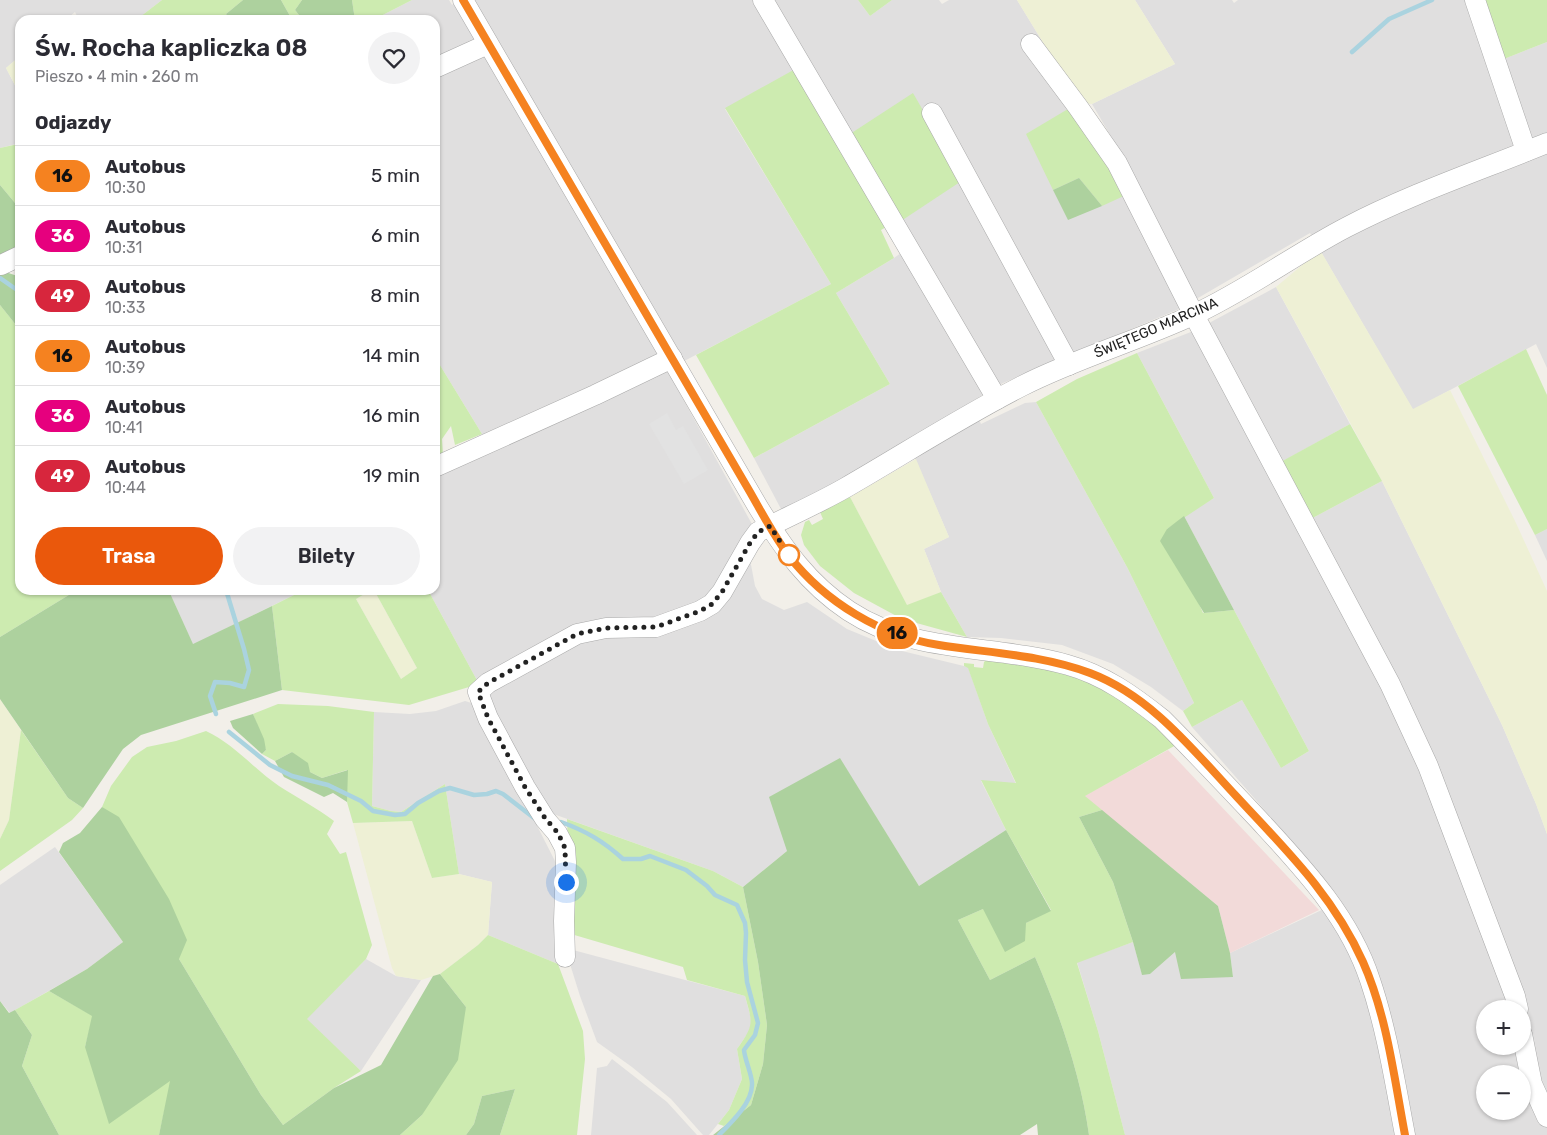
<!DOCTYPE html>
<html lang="pl">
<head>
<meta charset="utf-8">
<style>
  body { margin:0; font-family:Rubik,sans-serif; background:#f2f2f3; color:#2b2b33; height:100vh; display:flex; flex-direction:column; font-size:19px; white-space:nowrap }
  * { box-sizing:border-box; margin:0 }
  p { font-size:16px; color:#7c7c81 }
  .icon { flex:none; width:28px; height:28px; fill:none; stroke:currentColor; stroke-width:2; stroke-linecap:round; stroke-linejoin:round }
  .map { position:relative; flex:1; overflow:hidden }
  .side { position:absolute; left:15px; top:15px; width:425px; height:580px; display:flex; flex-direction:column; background:#fff; border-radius:15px; box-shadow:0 1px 4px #0004 }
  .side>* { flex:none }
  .badge { padding:0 10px; border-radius:16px; font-size:18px; line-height:32px }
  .tools { position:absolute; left:1476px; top:1000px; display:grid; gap:10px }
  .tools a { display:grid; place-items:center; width:55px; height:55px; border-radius:50%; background:#fff; box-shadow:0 1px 4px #0004; font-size:25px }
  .you { position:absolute; width:25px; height:25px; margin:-12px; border:4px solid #fff; border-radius:50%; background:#1a73e8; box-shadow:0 0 0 8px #1a73e833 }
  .map>.badge { position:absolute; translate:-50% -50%; box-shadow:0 0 0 2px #fff }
  h2 { padding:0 20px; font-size:19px; line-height:45px }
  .round { display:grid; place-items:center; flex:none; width:52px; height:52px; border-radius:26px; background:#f2f2f3 }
  .headline { display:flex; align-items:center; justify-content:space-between; height:85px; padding:0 20px }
  h1 { font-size:24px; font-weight:600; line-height:38px }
  .action { display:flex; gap:10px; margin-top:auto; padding:10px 20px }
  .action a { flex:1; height:58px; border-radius:30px; background:#ea580c; color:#fff; font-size:20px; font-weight:600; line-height:58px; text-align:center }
  .action a+a { background:#f2f2f3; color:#2b2b33 }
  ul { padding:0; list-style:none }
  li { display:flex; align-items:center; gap:15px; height:60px; padding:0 20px; border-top:1px solid #e1e1e2 }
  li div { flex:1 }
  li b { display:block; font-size:19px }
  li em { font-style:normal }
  li .badge { min-width:55px; font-weight:700; text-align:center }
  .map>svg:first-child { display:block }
  .residential { fill:#e0dfdf; fill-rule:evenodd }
  .commercial { fill:#f2dad9 }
  .farmland { fill:#eef0d5 }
  .grass { fill:#cdebb0 }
  .forest { fill:#add19e }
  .parking { fill:#e2e2e2 }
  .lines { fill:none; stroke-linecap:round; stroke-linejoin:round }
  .stream { stroke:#aad3df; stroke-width:4.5 }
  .minor-casing { stroke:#a9a9a9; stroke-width:21 }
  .minor { stroke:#fff; stroke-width:20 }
  .line-casing { stroke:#fff; stroke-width:11 }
  .line { stroke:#f58220; stroke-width:8 }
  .walk { stroke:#222; stroke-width:5; stroke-dasharray:0 9 }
  .stop-dot { fill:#fff; stroke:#f58220; stroke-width:2.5 }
  .labels { text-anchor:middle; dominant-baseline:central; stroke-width:4; stroke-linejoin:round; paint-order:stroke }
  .street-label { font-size:14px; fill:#222; stroke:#fff }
</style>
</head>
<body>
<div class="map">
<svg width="1547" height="1135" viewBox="0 0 1547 1135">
  <rect width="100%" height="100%" fill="#f2efe9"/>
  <!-- residential -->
  <g class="residential">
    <polygon points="0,0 162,0 136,20 79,20 75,12 65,20 20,20 20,56 6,68 20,95 20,143 0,148"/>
    <polygon points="412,0 449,0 452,5 459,0 858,0 870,16 892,0 939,0 942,4 949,0 1017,0 1080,103 1126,195 1139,184 1092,104 1175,64 1135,0 1232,0 1234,3 1238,0 1480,0 1504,59 1547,42 1547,368 1536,344 1413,410 1310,233 1179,309 1003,383 971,402 981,424 1025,403 1036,402 1127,567 1194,703 1183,711 1151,687 1113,664 1062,645 1001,638 967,637 941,592 924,549 949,537 907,440 849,486 781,509 754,458 890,384 836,293 894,258 912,245 850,134 725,109 831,284 667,370 753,526 746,538 755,586 762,599 784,610 807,602 847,629 898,650 968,667 988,724 1016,784 981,781 1006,830 919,886 840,759 787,851 743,887 713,871 545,811 479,684 428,590 435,590 435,472 490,447 435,357 435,20 373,20"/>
    <path d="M1276,287L1350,424L1278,464L1307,521L1382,481L1502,725L1536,804L1547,834V1135H1125L1098,1031L1077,962L1133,942L1142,974H1150L1175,952L1233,977L1230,953L1341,901L1304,855L1192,727L1242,700L1281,768L1309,751L1184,516L1214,498L1137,353L1196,330ZM1485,1009H1522V1046H1485ZM1485,1074H1522V1111H1485Z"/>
    <polygon points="1547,529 1547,561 1535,535"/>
    <polygon points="171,590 304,590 193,645 169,591"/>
    <polygon points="465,701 475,704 556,863 558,964 488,935 492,882 459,874 445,784 401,812 391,811 372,806 374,712 410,714 436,711"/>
    <polygon points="55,847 123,942 87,969 10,1013 0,1001 0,885"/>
    <polygon points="573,950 745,996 752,1022 748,1033 737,1049 742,1079 729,1110 709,1135 703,1135 671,1099 632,1067 597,1042 580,996 570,964"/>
    <polygon points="366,959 396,976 421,980 361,1071 306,1019"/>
    <polygon points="612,1059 667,1102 697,1135 591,1135 597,1068 607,1066"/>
  </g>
  <!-- commercial -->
  <polygon class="commercial" points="1168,750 1319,910 1230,953 1218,906 1084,796"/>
  <!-- farmland -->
  <g class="farmland">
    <polygon points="1017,0 1135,0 1175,64 1092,104 1080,103"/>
    <polygon points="20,56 20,95 6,68"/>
    <polygon points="1320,250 1413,409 1450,390 1516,523 1547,591 1547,834 1536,804 1502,725 1382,481 1276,287"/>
    <polygon points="916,459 949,537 924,549 941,592 907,606 850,497"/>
    <polygon points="371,590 374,590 417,668 401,679 356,599"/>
    <polygon points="0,699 21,730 9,820 0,839"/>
    <polygon points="412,821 432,878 459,874 492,882 488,935 478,945 440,974 421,980 396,976 392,968 353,823"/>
  </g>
  <!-- grass -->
  <g class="grass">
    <polygon points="162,0 243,0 226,14 230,20 136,20"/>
    <polygon points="281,0 302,0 295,10 303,20 283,20 290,16"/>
    <polygon points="352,0 412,0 373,20 355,20"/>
    <polygon points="858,0 892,0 870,16"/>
    <polygon points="1480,0 1547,0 1547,42 1504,59"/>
    <polygon points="797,68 888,226 881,230 894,258 836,293 890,384 754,458 696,355 831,284 725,108"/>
    <polygon points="913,93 963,180 901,221 850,134"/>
    <polygon points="1073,106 1126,195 1102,206 1079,178 1053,190 1026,134"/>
    <polygon points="18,144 20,149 20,209 0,185 0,148"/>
    <polygon points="0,305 20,330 20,590 77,590 0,637"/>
    <polygon points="1526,349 1547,395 1547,529 1535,535 1458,386"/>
    <polygon points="1137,353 1214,498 1167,529 1203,613 1234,610 1309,751 1281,768 1242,700 1192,727 1183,711 1194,703 1127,567 1036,402 1077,379"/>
    <polygon points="435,357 482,434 455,445 451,426 442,439 443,455 435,458 437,451 435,448"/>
    <polygon points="1350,424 1382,481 1307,521 1277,464"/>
    <polygon points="850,497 907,605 941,592 967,637 902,619 854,593 820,566 804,545 801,535 805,522 809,520 812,525 823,519 820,512"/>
    <polygon points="304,590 371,590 356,599 401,679 417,668 374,590 428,590 479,684 409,705 282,690 272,606"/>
    <path d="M986,660C1030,665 1077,673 1116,696C1138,708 1157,728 1176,745L1085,796L1102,810L1079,817L1113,882L1133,942L1077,963L1098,1031L1125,1135H1089C1081,1076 1059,1012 1035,957L990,980L958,920L983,909L1026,923L1051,910L1006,830L981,780L1016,783L988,724L968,668L964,666V663L974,664V667L983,668L984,662Z"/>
    <polygon points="278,704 328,706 374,712 372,806 391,811 401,812 445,784 459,874 432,878 412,821 353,823 347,802 347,770 322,778 310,772 292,752 275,761 262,754 266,750 253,714"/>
    <polygon points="21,730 68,798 83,808 72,820 0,871 0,839 9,820"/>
    <path d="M206,731C234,744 254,769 279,786C298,798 317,808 334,821L327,834L340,854L346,852L372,945L366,959L307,1019L361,1071L334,1088L283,1125L261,1095L179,959L102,807L111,786L132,757L147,747L176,741Z"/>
    <path d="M567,819L713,871L743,887L758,962L767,1025L763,1064L751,1105L724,1126L718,1124L729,1110L742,1079L737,1049C754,1025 753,1024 745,996L687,980L683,967L571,934Z"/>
    <polygon points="488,935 558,964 583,1031 585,1059 577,1135 500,1135 515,1089 482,1096 474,1124 466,1135 400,1135 422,1115 466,1007 440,974 478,945"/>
    <polygon points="49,991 93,1016 85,1047 171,1081 159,1135 59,1135 22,1066 32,1035 15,1010"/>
  </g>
  <!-- forest -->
  <g class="forest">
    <polygon points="243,0 281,0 290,16 283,20 230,20 226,14"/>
    <polygon points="302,0 352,0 355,20 303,20 295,10"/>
    <polygon points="1079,178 1102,206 1068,220 1053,190"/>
    <polygon points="0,185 20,209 20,252 0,262"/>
    <polygon points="0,270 20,277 20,330 0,305"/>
    <polygon points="1184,516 1234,610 1204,613 1160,541 1167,529"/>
    <polygon points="77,590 171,590 169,591 193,644 272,606 282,690 141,735 123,749 83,808 68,798 0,699 0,637"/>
    <polygon points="253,714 264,739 266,750 262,754 233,728 230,721"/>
    <polygon points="292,752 308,763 310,772 322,778 348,770 347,802 333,793 324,797 284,777 275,761"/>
    <path d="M840,758L919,886L1006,830L1051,911L1026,923L1025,941L1005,952L983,909L958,920L990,980L1035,957C1059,1012 1081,1076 1089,1135H1038L1037,1124L1020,1135H713L751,1105L763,1064L767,1025L758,962L743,887L787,851L769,797Z"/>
    <polygon points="102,807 119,817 169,899 187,940 179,959 261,1095 283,1125 334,1088 381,1065 433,976 440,974 466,1007 458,1060 422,1115 400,1135 159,1135 170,1081 109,1124 85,1047 92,1016 49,991 87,969 123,942 59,852 63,843 80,833"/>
    <polygon points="1102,810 1218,906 1230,953 1233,977 1181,979 1175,952 1150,974 1142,975 1133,942 1113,882 1079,817"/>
    <polygon points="0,1001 9,1013 15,1010 32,1035 22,1066 59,1135 0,1135"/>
    <polygon points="515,1089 500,1135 466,1135 474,1124 482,1096"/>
  </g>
  <!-- parking -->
  <polygon class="parking" points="667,413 676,430 683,426 708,470 684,484 649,424"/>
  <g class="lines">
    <!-- stream -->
    <g class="stream">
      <polyline points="1352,52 1389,19 1432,0"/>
      <polyline points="0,278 20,292"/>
      <polyline points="216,714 210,696 215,682 230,683 244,687 249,670 244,649 226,590"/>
      <polyline points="229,732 270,765 292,776 328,785 361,801 373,811 395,815 405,814 418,803 439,791 450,788 474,795 487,794 496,791 503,794 534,818"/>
      <path d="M561,822C586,831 603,841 623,859H641L650,856L686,870L707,886L715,895L737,905L745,923L746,933L745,960L747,982L758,1023L755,1035L744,1050C745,1061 753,1077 752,1085C752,1103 731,1123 719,1135"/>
    </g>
    <!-- minor casing -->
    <g class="minor-casing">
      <g id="minor">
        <path d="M463,0L758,507C784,549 807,583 849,611C916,655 994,644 1068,665C1104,675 1133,696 1162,719C1195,752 1227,786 1259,820C1303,868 1349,916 1370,980C1387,1030 1395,1083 1405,1135"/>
        <polyline points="763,0 997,399"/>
        <polyline points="1475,0 1526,151"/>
        <polyline points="1031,44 1078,107 1117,163 1194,315 1390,684 1428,766 1515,996 1518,1009"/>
        <polyline points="435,68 488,44"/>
        <polyline points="932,113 1069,365"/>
        <polyline points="1,265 20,256"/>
        <polyline points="435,467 595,395 672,358"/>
        <path d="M565,957L564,921L566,862L565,848L557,833L545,819L525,787L488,718L478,692L488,683L577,634L606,628L656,627L700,611L712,604L722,592L750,543L758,532C787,517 817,504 845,488C904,454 961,417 1022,386C1077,358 1137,341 1193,315C1247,290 1295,254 1347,227C1410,194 1481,170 1547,143"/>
        <polyline points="1522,1034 1532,1084 1547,1117"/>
      </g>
    </g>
    <!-- minor -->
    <use href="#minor" class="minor"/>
  </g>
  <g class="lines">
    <!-- line casing -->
    <g class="line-casing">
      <path id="line" d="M463,0L750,492C762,513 774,536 789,556C825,602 881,636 939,645C990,653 1042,655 1090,673C1151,696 1194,751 1237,797C1285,849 1333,895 1363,962C1387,1016 1394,1077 1405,1135"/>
    </g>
    <!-- line -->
    <use href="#line" class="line"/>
    <!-- walk -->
    <polyline class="walk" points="566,882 565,848 558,833 545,818 525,787 488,718 478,692 488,683 577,634 606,628 656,627 700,611 712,604 722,592 750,543 758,532 770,526 789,555"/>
  </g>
  <!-- markers -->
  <circle class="stop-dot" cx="789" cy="555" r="10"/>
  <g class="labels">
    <!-- street labels -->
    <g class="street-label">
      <text transform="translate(1156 328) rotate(-23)">ŚWIĘTEGO MARCINA</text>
    </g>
  </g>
</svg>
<div class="tools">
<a>+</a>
<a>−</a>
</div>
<div class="you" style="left:566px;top:882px"></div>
<b class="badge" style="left:897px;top:633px;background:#f58220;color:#111">16</b>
<section class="side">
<div class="headline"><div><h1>Św. Rocha kapliczka 08</h1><p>Pieszo · 4 min · 260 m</p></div><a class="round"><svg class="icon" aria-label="heart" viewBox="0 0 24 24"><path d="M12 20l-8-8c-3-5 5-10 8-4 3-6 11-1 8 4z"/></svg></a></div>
<h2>Odjazdy</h2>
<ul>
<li><span class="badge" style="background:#f58220;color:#111">16</span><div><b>Autobus</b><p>10:30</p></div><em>5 min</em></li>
<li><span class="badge" style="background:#e6007e;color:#fff">36</span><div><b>Autobus</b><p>10:31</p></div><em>6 min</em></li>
<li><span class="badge" style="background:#d7263d;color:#fff">49</span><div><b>Autobus</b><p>10:33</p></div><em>8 min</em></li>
<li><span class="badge" style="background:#f58220;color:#111">16</span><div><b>Autobus</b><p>10:39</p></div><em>14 min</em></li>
<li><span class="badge" style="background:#e6007e;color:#fff">36</span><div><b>Autobus</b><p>10:41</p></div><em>16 min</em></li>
<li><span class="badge" style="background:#d7263d;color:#fff">49</span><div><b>Autobus</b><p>10:44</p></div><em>19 min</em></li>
</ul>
<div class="action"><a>Trasa</a><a>Bilety</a></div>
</section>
</div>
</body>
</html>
